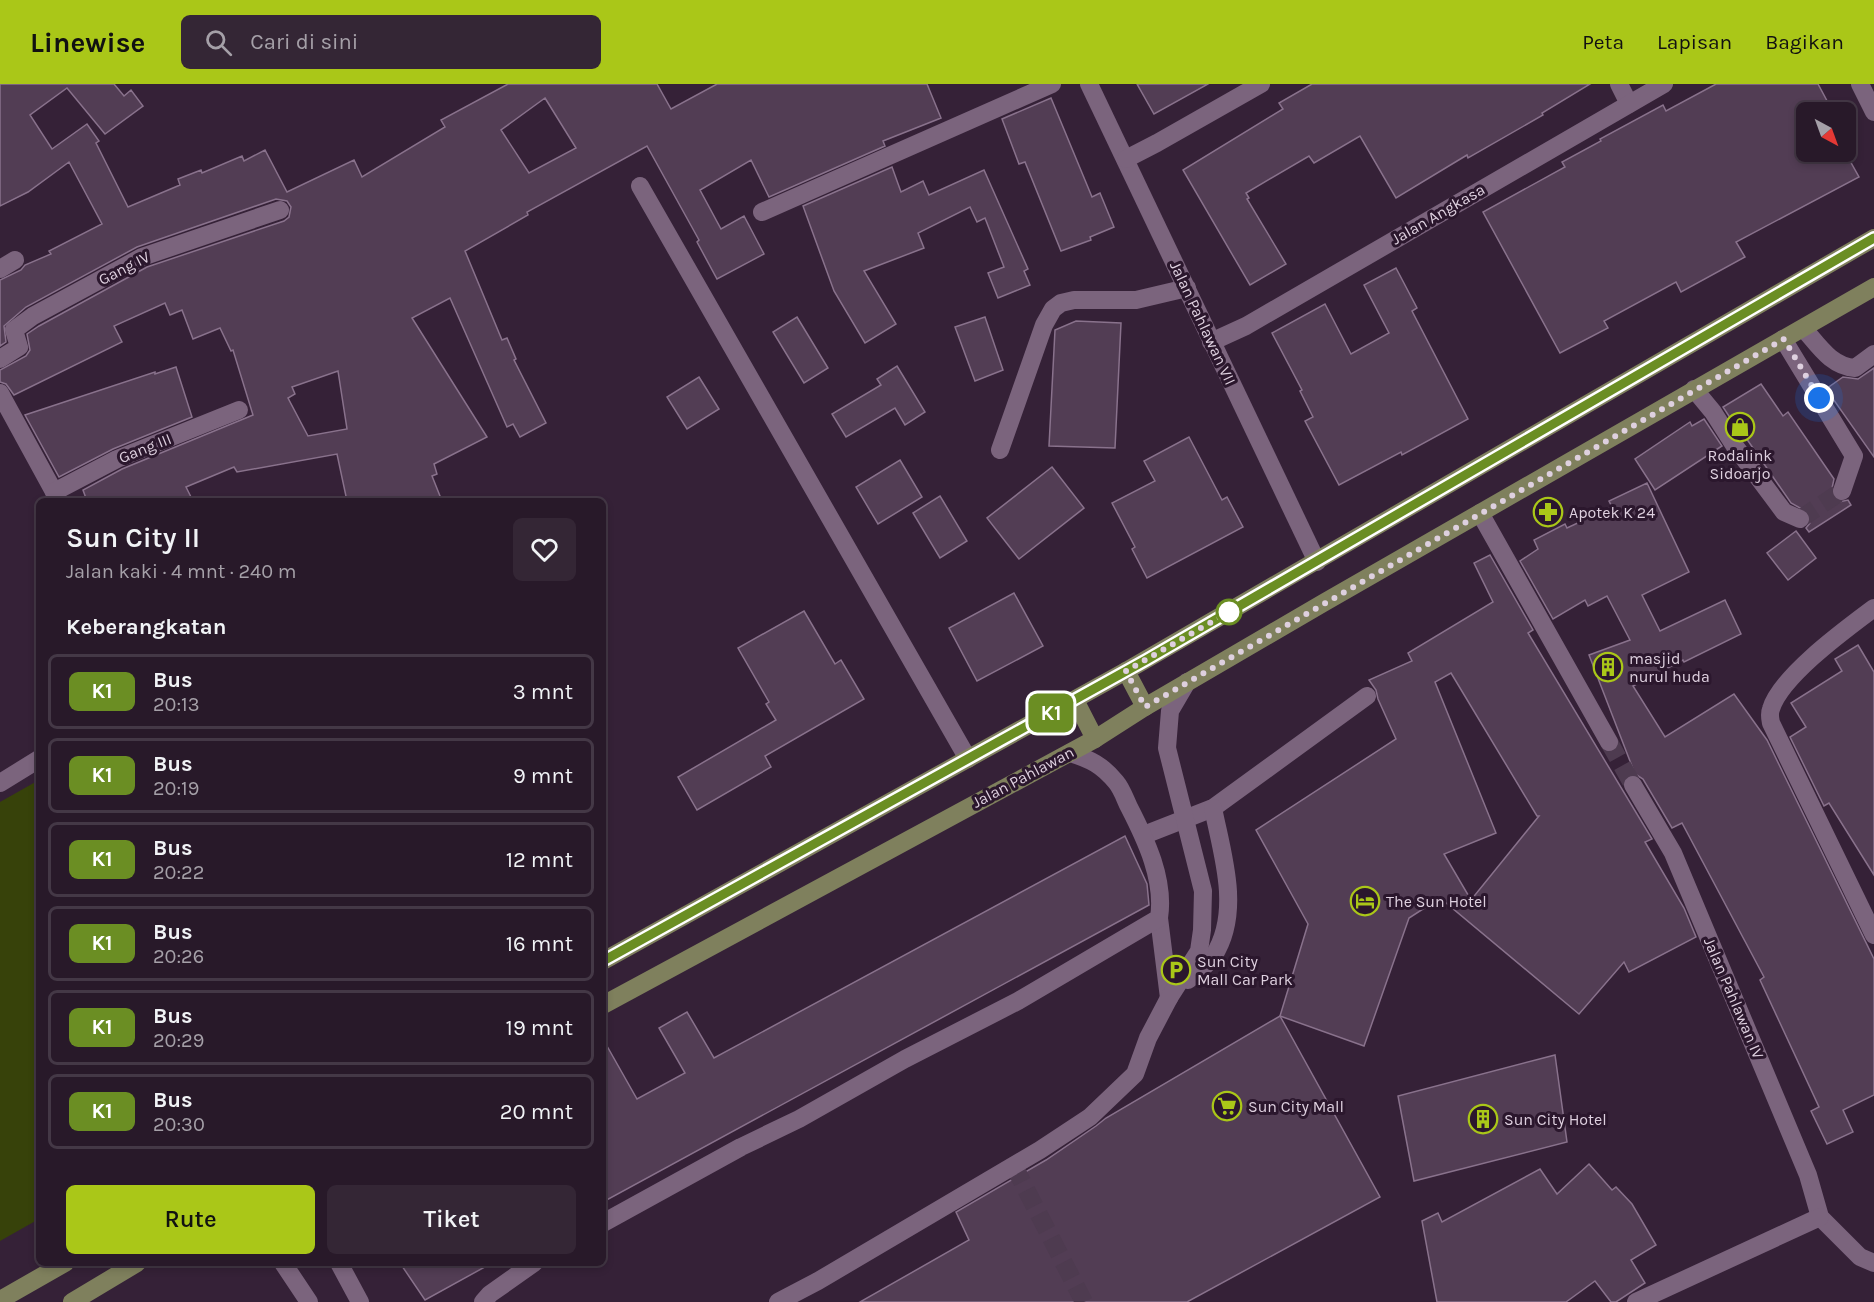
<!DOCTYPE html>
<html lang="id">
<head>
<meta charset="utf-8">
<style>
  body { margin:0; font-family:Karla,sans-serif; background:#342635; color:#f1f3f6; height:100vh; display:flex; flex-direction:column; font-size:22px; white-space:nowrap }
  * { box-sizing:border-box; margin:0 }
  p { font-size:20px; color:#a5a0a8 }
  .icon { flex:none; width:33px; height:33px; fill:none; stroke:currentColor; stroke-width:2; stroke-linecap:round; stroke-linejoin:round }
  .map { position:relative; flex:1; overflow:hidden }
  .details { position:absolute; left:36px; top:414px; width:570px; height:768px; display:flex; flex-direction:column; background:#281929; border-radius:9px; box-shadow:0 3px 9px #0003,0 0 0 2px #443846 }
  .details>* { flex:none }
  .badge { padding:0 12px; border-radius:9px; font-size:21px; line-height:39px }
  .needle { width:39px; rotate:139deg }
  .buttons { position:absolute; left:1796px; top:18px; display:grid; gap:12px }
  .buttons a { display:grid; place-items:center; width:60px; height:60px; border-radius:9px; background:#281929; box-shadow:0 3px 9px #0003,0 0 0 2px #443846; font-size:30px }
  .you { position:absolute; width:30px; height:30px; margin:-15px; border:4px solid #fff; border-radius:50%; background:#1a73e8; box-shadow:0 0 0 9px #1a73e833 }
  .map>.badge { position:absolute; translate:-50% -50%; box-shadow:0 0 0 3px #fff }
  h2 { padding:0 30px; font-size:22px; line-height:54px }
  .round { display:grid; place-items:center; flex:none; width:63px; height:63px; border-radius:9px; background:#342635 }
  .overview { display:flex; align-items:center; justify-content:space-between; height:102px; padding:0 30px }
  h1 { font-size:28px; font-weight:600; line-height:45px }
  .button { display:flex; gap:12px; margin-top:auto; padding:12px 30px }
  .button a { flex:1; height:69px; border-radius:9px; background:#aac718; color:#111; font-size:24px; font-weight:600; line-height:69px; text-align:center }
  .button a+a { background:#342635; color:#f1f3f6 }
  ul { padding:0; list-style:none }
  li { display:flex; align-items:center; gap:18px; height:75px; margin:0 12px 9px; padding:0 18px; border:3px solid #443846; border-radius:9px }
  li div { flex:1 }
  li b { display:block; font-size:22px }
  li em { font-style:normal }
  li .badge { min-width:66px; font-weight:700; text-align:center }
  header { display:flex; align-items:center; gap:36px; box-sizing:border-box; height:84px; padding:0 30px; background:#aac718; color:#111 }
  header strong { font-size:28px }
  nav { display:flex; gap:33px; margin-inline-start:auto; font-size:21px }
  .search { width:420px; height:54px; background:#342635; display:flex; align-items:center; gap:15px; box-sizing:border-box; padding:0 21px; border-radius:9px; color:#a5a0a8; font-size:22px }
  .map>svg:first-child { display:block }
  .green { fill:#37420a }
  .building { fill:#523d54; stroke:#89728c; stroke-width:1.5; fill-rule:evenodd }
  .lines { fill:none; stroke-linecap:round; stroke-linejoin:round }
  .minor-tunnel { stroke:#4e3b50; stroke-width:18; stroke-dasharray:18 9; stroke-linecap:butt }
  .minor { stroke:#7b647d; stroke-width:18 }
  .major { stroke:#7f805d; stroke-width:18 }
  .line-casing { stroke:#fff; stroke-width:14 }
  .line { stroke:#6b8e23; stroke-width:9 }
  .walk { stroke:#ded0df; stroke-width:6; stroke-dasharray:0 10.8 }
  .stop-dot { fill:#fff; stroke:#6b8e23; stroke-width:3 }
  .labels { text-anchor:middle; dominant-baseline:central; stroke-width:6; stroke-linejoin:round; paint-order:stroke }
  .street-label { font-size:16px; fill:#ded0df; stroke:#2b172d }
  .poi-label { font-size:16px; fill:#ded0df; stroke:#2b172d; text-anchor:start }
</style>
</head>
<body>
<header>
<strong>Linewise</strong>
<div class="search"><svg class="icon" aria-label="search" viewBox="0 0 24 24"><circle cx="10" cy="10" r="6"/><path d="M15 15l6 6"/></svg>Cari di sini</div>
<nav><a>Peta</a><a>Lapisan</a><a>Bagikan</a></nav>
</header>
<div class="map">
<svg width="1874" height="1218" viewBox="0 0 1874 1218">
  <rect width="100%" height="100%" fill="#352137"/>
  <!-- green -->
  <polygon class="green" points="39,696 39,1135 0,1157 0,718"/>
  <!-- building -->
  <g class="building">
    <path d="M0,0H114L124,12L131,6L143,22L105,50L67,4L30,31L52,65L87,40L99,57L96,59L128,123L180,101L178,95L201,86L202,89L242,72L244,77L265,66L287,108L354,76L362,93L445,43L441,36L508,0H657L671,25L717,0H927L941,34L883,57L885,62L769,113L751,76L700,106L721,145L744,132L764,170L717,195L697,158L699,156L647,62L527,128L528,131L465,167L502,256L507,254L516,275L514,276L546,339L520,353L513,340L507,343L450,214L412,234L487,353L434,380L437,390L432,392L442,417H347L337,370L237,388L234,383L186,403L193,417H87L83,406L122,385L253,331L233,266L231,267L220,244L193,255L182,226L170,231L165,219L114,242L122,258L14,311L6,300L0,298V286L26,272L30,266L27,250L39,242L147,183L284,137L289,133L291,123L287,117L276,115L137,163L26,223L4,242L6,258L0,262V196L21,186L25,181L51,170L49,167L102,140L69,78L28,108L0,122ZM545,14L576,64L529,89L501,46ZM338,287L347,345L308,352L288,314L295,310L292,303Z"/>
    <polygon points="1137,0 1208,0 1154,30"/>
    <polygon points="1312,0 1590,0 1542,29 1543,31 1468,74 1467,71 1396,114 1360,52 1314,79 1309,72 1246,109 1249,114 1247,115 1286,180 1250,201 1183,86 1283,25 1279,19"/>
    <polygon points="1716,0 1818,0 1833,28 1806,28 1806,68 1845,68 1859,93 1736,158 1745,173 1681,208 1676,198 1604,237 1608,244 1560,269 1483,128 1565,83 1562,78 1601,57 1600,55 1663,21 1666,27"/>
    <polygon points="1051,14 1092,113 1100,109 1114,143 1090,153 1091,156 1061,167 1025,78 1019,80 1002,35"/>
    <polygon points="892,83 901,108 923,97 929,111 984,86 1028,185 1024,187 1030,201 998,214 988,189 1004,183 985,134 977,138 970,123 918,149 924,164 864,187 896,240 865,259 834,207 803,122"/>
    <polygon points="1396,184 1417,224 1412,227 1468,335 1402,371 1401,368 1339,401 1305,337 1313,333 1300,307 1302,306 1272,249 1325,220 1351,270 1389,249 1364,201"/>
    <polygon points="797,233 828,284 804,299 773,248"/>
    <polygon points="985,233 1003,286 975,297 955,243"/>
    <polygon points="1076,237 1121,239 1115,364 1049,362 1055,246"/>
    <polygon points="897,282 925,328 905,341 895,324 846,353 832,330 881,301 877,295"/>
    <polygon points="176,283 192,333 113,365 59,393 25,331 155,288 155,290"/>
    <polygon points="1874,284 1874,373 1826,305 1843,293 1858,295"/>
    <polygon points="699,293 719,325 687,345 667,313"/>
    <polygon points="1761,300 1783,332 1788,328 1834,395 1831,409 1833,414 1839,418 1848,416 1851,421 1809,448 1806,444 1810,439 1809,429 1791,419 1744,351 1742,352 1723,323"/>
    <polygon points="1704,335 1722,362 1655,406 1635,375 1690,338 1692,342"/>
    <polygon points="1189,353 1222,416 1227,413 1243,443 1147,494 1132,465 1135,463 1112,419 1155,397 1144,377"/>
    <polygon points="900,376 922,413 878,440 856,403"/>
    <polygon points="1052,383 1084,424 1019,475 987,434"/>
    <polygon points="1647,399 1689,488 1642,511 1660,547 1725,516 1741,550 1684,578 1683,576 1633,602 1665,653 1734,610 1767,656 1874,875 1874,1011 1843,1026 1853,1048 1827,1060 1811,1027 1819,1023 1760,896 1764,893 1682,739 1672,744 1643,695 1635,690 1589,571 1630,556 1607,512 1588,522 1585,516 1553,535 1520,477 1538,465 1534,456 1565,440 1567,444 1612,423 1609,417"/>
    <polygon points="940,412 967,457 940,474 913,429"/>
    <polygon points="1796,447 1816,474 1788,496 1767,469"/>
    <path d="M1490,471L1533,546L1528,549L1652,755L1645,758L1684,824L1696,853L1629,888L1624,878L1579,930L1440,814L1409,834L1364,962L1280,932L1308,840L1256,746L1396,655L1378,615L1376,606L1369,596L1412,577L1408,569L1493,518L1474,479ZM1451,589L1537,732H1539L1471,816L1444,770L1496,749L1435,598Z"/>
    <polygon points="1014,509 1043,562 977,597 949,544"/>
    <polygon points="804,527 835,580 841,576 864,615 765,672 771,683 697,726 678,693 776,636 766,620 769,618 738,564"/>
    <polygon points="1858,561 1874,588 1874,791 1829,719 1824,722 1790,653 1806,643 1791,619 1842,587 1835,575"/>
    <polygon points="1125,752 1147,800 1149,821 603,1118 603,955 637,1015 685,989 659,944 687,928 714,974"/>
    <polygon points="1280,932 1380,1113 1187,1218 860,1218 969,1156 956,1128 1046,1076 1096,1042 1106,1034"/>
    <polygon points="1555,971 1567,1058 1414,1097 1398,1012"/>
    <polygon points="1589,1080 1612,1106 1616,1103 1632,1120 1656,1161 1631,1176 1645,1199 1616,1218 1611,1218 1595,1197 1566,1218 1437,1218 1422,1137 1438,1129 1442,1138 1540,1085 1557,1110"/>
    <polygon points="400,1179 492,1179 425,1216"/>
  </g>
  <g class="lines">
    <!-- minor-tunnel -->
    <g class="minor-tunnel">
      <polyline points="1800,435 1842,407"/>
      <polyline points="1609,658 1633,701"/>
      <polyline points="1014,1082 1084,1218"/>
    </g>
    <!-- minor -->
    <g class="minor">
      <polyline points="1089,0 1317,478"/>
      <polyline points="1619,0 1629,20"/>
      <polyline points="1860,0 1874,28"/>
      <polyline points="1126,75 1157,59 1261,0"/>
      <polyline points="640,102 968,675"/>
      <polyline points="762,128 1052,0"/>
      <polyline points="0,185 15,176"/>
      <path d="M1804,245C1819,262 1831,282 1855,284L1874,270"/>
      <polyline points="1783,255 1854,372 1842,407"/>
      <polyline points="1211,258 1246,242 1664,0"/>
      <polyline points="0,275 19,263 14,246 33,232 142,173 280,126"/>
      <polyline points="1694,305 1713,328 1734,361 1784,428 1800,435"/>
      <polyline points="0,309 59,417"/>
      <polyline points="1000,366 1044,241 1053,225 1061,219 1074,216 1136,216 1187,204"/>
      <polyline points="54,408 117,375 239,326"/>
      <polyline points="1480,429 1609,658"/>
      <path d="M1874,524C1846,545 1781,592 1771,625C1769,630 1770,634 1771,639L1874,851"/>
      <polyline points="0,699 39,675"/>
      <polyline points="1633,701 1673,769 1808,1091 1820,1133 1860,1173 1874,1179"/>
      <polyline points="1144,751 1213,724 1367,612"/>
      <polyline points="1159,834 1169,914"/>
      <path d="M1188,896C1198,888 1211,878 1217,866C1240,823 1222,769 1213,724"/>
      <path d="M603,1139L741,1063L799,1035L905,975L1018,917L1159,834C1165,796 1146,756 1129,723C1125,715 1122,705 1116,698C1102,681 1090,675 1070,669"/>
      <polyline points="283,1179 309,1218"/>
      <polyline points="339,1179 360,1218"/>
      <polyline points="483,1218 490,1210 534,1179"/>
      <polyline points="778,1218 818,1197 1040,1066 1090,1033 1135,990 1148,954 1169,914 1199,867 1202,846 1203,807 1167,664 1170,627 1187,598"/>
      <polyline points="1636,1218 1820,1133"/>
    </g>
    <!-- major -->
    <g class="major">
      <polyline points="1126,587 1145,623"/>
      <polyline points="1075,616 1095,655"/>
      <polyline points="603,877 1126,587 1874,154"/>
      <polyline points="603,921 1095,655 1145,623 1325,518 1874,203"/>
      <polyline points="0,1216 65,1179"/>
      <polyline points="72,1218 137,1179"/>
    </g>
  </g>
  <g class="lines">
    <!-- line casing -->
    <g class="line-casing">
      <polyline id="line" points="603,877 1146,576 1874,154"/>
    </g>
    <!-- line -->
    <use href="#line" class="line"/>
    <!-- walk -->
    <polyline class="walk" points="1229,528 1126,587 1145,623 1784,255 1819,314"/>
  </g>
  <!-- icons -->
  <defs>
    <g id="shop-ring" transform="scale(1.5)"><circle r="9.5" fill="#2b172d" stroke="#aac718" stroke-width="1.5"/><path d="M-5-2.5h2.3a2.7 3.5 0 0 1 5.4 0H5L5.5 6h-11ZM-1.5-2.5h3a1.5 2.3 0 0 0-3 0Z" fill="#aac718"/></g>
    <g id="pharmacy-ring" transform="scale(1.5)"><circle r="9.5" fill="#2b172d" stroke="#aac718" stroke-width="1.5"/><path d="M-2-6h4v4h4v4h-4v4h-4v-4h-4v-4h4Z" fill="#aac718"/></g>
    <g id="building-ring" transform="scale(1.5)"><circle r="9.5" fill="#2b172d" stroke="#aac718" stroke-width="1.5"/><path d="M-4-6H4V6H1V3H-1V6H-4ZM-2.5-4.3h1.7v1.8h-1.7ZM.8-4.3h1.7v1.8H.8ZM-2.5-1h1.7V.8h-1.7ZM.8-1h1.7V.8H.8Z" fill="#aac718"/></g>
    <g id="hotel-ring" transform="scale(1.5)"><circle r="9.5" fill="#2b172d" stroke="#aac718" stroke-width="1.5"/><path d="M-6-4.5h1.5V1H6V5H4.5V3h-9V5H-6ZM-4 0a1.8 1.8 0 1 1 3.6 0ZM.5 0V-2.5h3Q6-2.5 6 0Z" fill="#aac718"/></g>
    <g id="parking-ring" transform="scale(1.5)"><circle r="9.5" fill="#2b172d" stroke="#aac718" stroke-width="1.5"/><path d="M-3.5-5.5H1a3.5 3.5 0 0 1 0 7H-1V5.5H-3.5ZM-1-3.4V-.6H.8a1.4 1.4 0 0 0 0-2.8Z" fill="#aac718"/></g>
    <g id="supermarket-ring" transform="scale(1.5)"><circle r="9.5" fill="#2b172d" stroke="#aac718" stroke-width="1.5"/><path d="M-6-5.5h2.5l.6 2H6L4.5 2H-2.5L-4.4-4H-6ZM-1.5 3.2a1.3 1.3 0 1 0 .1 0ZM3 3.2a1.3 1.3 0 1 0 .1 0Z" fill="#aac718"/></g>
  </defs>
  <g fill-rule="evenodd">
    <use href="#shop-ring" x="1740" y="343"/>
    <use href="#pharmacy-ring" x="1548" y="428"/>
    <use href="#building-ring" x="1608" y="583"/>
    <use href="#hotel-ring" x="1365" y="817"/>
    <use href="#parking-ring" x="1176" y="886"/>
    <use href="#supermarket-ring" x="1227" y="1022"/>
    <use href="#building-ring" x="1483" y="1035"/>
  </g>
  <!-- markers -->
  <circle class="stop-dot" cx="1229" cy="528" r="12"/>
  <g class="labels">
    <!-- street labels -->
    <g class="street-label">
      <text transform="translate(1438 130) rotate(-30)">Jalan Angkasa</text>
      <text transform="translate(124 184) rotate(-27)">Gang IV</text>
      <text transform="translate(1203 239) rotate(65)">Jalan Pahlawan VII</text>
      <text transform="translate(145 364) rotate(-22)">Gang III</text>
      <text transform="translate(1023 693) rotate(-28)">Jalan Pahlawan</text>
      <text transform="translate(1734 914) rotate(67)">Jalan Pahlawan IV</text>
    </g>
    <!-- poi labels -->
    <g class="poi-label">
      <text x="1740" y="371" text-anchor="middle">Rodalink<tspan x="1740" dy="18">Sidoarjo</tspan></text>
      <text x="1569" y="428">Apotek K 24</text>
      <text x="1629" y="574">masjid<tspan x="1629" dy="18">nurul huda</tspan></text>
      <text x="1386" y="817">The Sun Hotel</text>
      <text x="1197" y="877">Sun City<tspan x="1197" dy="18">Mall Car Park</tspan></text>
      <text x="1248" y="1022">Sun City Mall</text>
      <text x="1504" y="1035">Sun City Hotel</text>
    </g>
  </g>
</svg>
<div class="buttons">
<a><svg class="needle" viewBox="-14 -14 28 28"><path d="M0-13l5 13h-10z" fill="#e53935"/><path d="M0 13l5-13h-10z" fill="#a5a0a8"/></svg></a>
</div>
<div class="you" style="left:1819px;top:314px"></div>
<b class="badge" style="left:1051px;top:629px;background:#6b8e23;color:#fff">K1</b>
<section class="details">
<div class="overview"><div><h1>Sun City II</h1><p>Jalan kaki · 4 mnt · 240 m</p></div><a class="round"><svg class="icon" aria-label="heart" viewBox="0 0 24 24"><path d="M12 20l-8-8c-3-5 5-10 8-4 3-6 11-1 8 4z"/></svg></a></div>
<h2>Keberangkatan</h2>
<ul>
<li><span class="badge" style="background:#6b8e23;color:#fff">K1</span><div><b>Bus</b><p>20:13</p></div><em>3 mnt</em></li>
<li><span class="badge" style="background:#6b8e23;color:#fff">K1</span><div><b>Bus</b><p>20:19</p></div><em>9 mnt</em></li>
<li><span class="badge" style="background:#6b8e23;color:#fff">K1</span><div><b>Bus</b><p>20:22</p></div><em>12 mnt</em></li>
<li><span class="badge" style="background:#6b8e23;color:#fff">K1</span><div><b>Bus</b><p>20:26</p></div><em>16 mnt</em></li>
<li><span class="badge" style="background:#6b8e23;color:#fff">K1</span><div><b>Bus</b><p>20:29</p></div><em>19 mnt</em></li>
<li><span class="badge" style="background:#6b8e23;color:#fff">K1</span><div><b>Bus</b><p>20:30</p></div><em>20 mnt</em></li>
</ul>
<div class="button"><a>Rute</a><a>Tiket</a></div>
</section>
</div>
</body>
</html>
